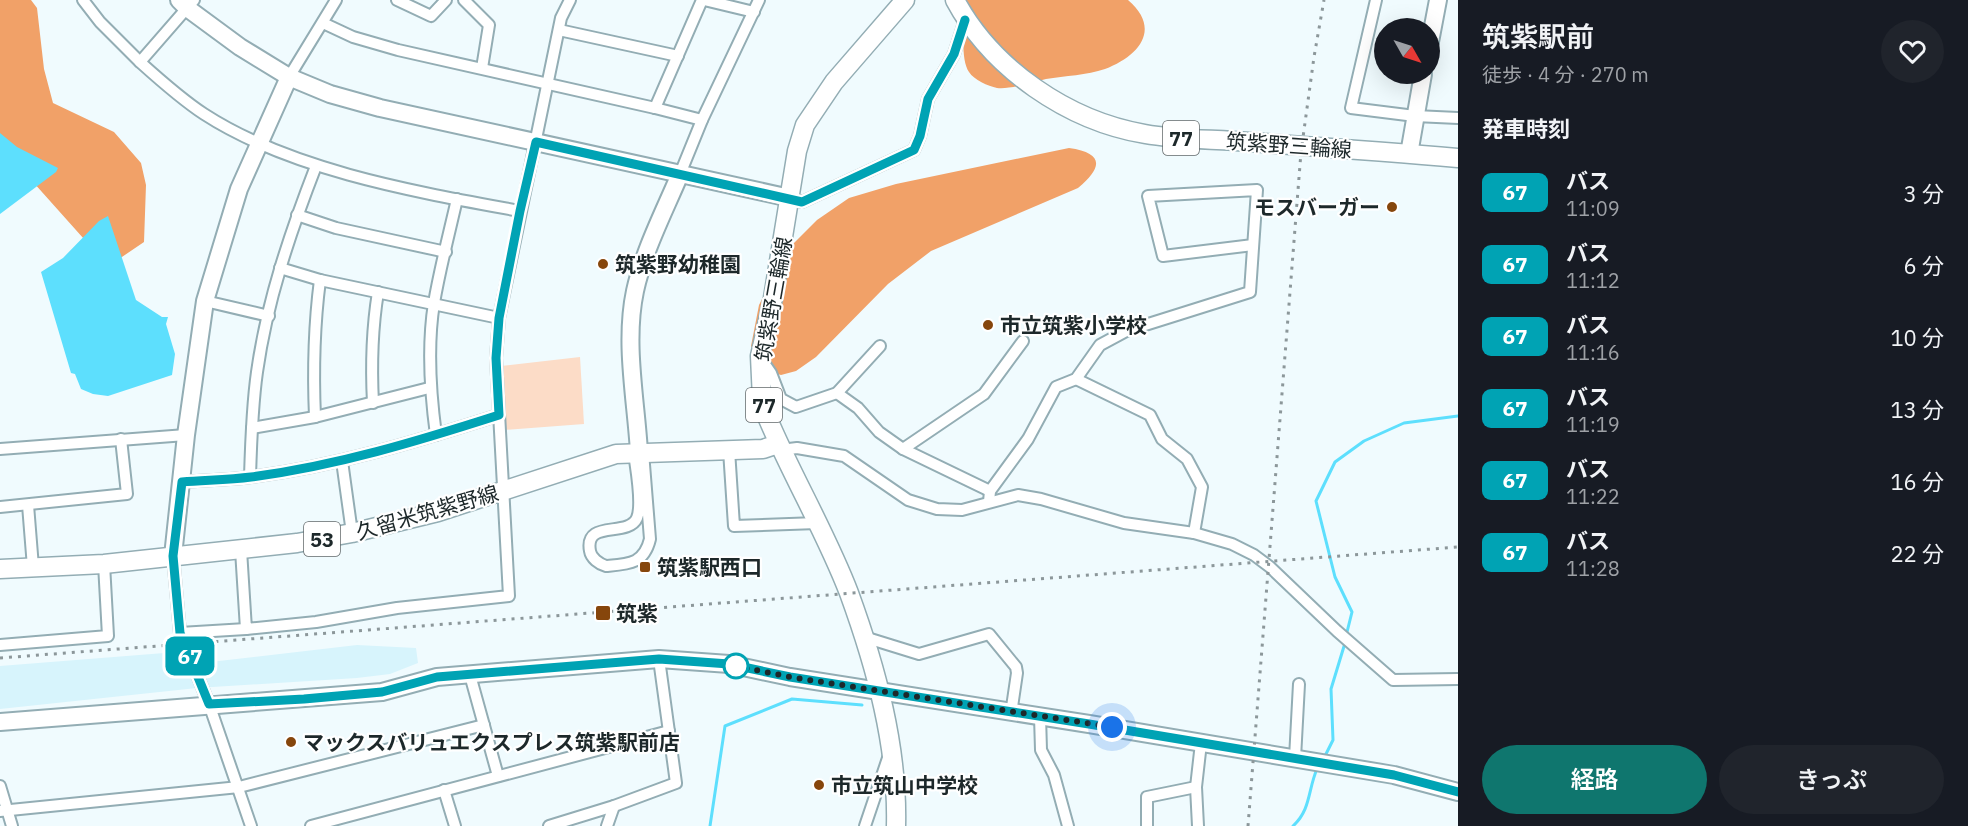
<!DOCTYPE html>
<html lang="ja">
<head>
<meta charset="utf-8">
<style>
  body { margin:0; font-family:"IBM Plex Sans","Noto Sans JP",sans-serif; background:#20242c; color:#f1f3f6; height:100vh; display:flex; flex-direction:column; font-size:22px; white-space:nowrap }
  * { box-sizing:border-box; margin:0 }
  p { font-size:20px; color:#9ea1a6 }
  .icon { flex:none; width:33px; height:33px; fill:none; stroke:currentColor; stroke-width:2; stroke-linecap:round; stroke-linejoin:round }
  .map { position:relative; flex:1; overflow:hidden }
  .panel { display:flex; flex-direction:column; background:#171b24; width:510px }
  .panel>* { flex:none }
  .badge { padding:0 12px; border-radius:9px; font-size:21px; line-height:39px }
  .needle { width:39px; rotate:129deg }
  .buttons { position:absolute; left:1374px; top:18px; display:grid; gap:12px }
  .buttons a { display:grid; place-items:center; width:66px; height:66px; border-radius:50%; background:#171b24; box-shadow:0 6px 24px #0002; font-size:30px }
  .you { position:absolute; width:30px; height:30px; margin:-15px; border:4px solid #fff; border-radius:50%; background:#1a73e8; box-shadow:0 0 0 9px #1a73e833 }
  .map>.badge { position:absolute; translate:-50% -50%; box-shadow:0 0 0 3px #fff }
  h2 { padding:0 24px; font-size:22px; line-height:54px }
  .round { display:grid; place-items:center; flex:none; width:63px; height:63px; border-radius:32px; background:#20242c }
  .headline { display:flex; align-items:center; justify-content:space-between; height:102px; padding:0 24px }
  h1 { font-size:28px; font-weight:600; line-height:45px }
  .action { display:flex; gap:12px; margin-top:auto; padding:12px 24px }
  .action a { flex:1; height:69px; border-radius:36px; background:#0f766e; color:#fff; font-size:24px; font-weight:600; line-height:69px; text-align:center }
  .action a+a { background:#20242c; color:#f1f3f6 }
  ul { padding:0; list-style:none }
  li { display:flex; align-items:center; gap:18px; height:72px; padding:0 24px }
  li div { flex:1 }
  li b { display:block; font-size:22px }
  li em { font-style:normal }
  li .badge { min-width:66px; font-weight:700; text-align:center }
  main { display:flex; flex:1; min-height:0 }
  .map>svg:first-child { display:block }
  .built { fill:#d7f4fc }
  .green { fill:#fcdcc7 }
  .forest { fill:#f1a168 }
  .water { fill:#5ddffd }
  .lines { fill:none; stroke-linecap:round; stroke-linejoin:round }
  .stream { stroke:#5ddffd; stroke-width:3 }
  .street-casing { stroke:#93adb4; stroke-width:14 }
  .secondary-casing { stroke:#93adb4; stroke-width:20 }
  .primary-casing { stroke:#93adb4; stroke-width:21 }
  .street { stroke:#fff; stroke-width:10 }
  .secondary { stroke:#fff; stroke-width:16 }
  .primary { stroke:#fff; stroke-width:18 }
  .rail { stroke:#8c979a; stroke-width:3; stroke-dasharray:3 6; stroke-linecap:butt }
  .line-casing { stroke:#fff; stroke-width:14 }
  .line { stroke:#00a3b4; stroke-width:9 }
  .walk { stroke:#1d282a; stroke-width:6; stroke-dasharray:0 10.8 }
  .poi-dot { fill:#86460c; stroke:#fff; stroke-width:2 }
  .stop-dot { fill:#fff; stroke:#00a3b4; stroke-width:3 }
  .labels { text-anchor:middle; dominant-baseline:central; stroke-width:4.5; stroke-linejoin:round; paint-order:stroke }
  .shield { fill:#fff; stroke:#61686a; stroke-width:1.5 }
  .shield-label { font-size:20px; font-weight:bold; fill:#1d282a }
  .street-label { font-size:21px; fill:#1d282a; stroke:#fff }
  .poi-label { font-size:21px; font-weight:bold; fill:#1d282a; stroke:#fff; text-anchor:start }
</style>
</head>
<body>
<main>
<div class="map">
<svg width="1458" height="826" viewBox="0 0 1458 826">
  <rect width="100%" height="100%" fill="#f0fbfe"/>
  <!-- built -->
  <polygon class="built" points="357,645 416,648 418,663 390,674 357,678 197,688 0,709 0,666 177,652 184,665"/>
  <!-- green -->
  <polygon class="green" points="580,357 584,424 504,430 501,366"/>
  <!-- forest -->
  <g class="forest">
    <polygon points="0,0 31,0 37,8 44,69 53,103 114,132 141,163 146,185 144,242 116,261 92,248 0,145"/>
    <path d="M966,0H1128C1162,29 1139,56 1105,69C1087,75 1065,76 1046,79C1034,82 1008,90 997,88C988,86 974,80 969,72C959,57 965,18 966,0Z"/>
    <path d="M1069,148C1104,153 1103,167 1078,188L931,251L888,284L816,357L796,371L781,375L767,371L758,362L751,346L759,305L786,251L817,220L849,198L896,184Z"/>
  </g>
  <!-- water -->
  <g class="water">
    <polygon points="0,133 17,147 58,168 56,172 0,214"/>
    <polygon points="108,216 136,300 162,317 168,317 166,324 175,354 172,375 108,396 93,394 81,389 75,374 71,373 41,272 63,258 99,221"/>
  </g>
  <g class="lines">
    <!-- stream -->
    <g class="stream">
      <polyline points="1346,636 1352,612 1335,577 1316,501 1335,462 1364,441 1404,423 1458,416"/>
      <polyline points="1324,758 1333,740 1331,689 1345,643"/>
      <polyline points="710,826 725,726 792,699 862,705"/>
      <path d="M1293,826C1311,810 1308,789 1317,769"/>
    </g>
    <!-- street casing -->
    <g class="street-casing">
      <g id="street">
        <polyline points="83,0 100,22 140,62"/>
        <path d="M194,0L140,62C160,80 181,99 204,114C292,171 417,192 520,211"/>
        <polyline points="397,0 431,16 446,0"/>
        <polyline points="464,0 489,25 482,68"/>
        <polyline points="704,0 754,12"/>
        <polyline points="1376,0 1351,108 1415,116 1458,118"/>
        <polyline points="323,23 353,37 398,50 655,108 702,120"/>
        <polyline points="559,30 678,56"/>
        <polyline points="289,77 336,0"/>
        <polyline points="655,108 702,0"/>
        <polyline points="680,174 702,120 759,0"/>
        <polyline points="790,198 802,202 914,150 920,136 928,99 954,54 965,20"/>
        <polyline points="297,215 336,228 446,252"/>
        <polyline points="280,268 320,280 499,318"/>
        <polyline points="205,301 269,316"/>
        <polyline points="762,360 771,373 781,399 796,407 837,393 880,346"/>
        <polyline points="1076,379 1150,415 1162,439 1187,459 1202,487 1194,533"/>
        <polyline points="837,393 858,408 879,432 903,449 990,491"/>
        <path d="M373,403C371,365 372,329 378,292"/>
        <path d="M315,417C313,371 314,326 320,280"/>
        <polyline points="252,428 315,417 429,388"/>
        <path d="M436,435C430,391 427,347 434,303C440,268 449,234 457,199"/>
        <polyline points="0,449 186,435"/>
        <polyline points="903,449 984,394 1023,341"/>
        <polyline points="729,450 734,526 817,523"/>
        <polyline points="781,450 797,448 844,456 908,500 937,509 962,510 1018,495 1041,499 1124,523 1194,533 1232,544 1254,555 1270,567 1337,631 1393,680 1458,679"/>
        <path d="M634,453C636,469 643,504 637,518C628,538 584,519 590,551C591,558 599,564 606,566C629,564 644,564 650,539L643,452"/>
        <polyline points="342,461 352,533"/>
        <path d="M250,477C251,443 252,407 257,372C267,301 290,233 316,166"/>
        <path d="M182,482C205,480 228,480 251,477C336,466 418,441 499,415"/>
        <polyline points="989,502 990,491 1028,439 1056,387 1076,379 1100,345 1126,331 1250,292 1257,190 1148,196 1163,256 1253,245"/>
        <polyline points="28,505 33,567"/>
        <polyline points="0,507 127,494 121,439"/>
        <polyline points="241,550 246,629 316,622 397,608 509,596 496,358 499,318 561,18 570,0"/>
        <polyline points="173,556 180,633 209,704 251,826"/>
        <polyline points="180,633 246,629"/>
        <polyline points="864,637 919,654 989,634 1016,667 1017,673 1012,707"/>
        <polyline points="0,645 108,636 104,564"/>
        <polyline points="470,675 498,776"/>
        <polyline points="1040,716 1041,750 1054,775 1068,826"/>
        <polyline points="1295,758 1299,684"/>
        <polyline points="0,786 12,826"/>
        <polyline points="444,790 455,826"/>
        <polyline points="0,811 239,787 484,725"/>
        <polyline points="311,826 669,731"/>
        <polyline points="549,826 614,806 676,783 659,659"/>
        <polyline points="607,826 614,806"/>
        <polyline points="865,826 889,755"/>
        <polyline points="1147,826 1147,797 1196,787"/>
        <polyline points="1198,826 1196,787 1201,743"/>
      </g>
    </g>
    <!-- secondary casing -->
    <g class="secondary-casing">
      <g id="secondary">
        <polyline points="179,0 187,8 240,47 289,77 330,94 380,108 790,198"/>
        <polyline points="1430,42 1438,0"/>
        <polyline points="1409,154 1423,74"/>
        <path d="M639,452C636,400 624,343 635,291C644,250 664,212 680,174"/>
        <polyline points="173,556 186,435 205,301 239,189 289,77"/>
        <polyline points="0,722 382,692 437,677 659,659 729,664 790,677 1089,724 1394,775 1458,792"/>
      </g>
    </g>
    <!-- primary casing -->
    <g class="primary-casing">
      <g id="primary">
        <path d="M955,0C992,69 1068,121 1145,134C1179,140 1215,139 1249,142C1319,147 1389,152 1458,158"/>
        <polyline points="0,569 104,564 297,543 352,533 438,512 616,454 763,449 778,444"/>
        <path d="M896,826C898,747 876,667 849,593C826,533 793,478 768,419L762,399L760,356L773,298L797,151L805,125L834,82L905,0"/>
      </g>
    </g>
    <!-- street -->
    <use href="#street" class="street"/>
    <!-- secondary -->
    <use href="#secondary" class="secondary"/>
    <!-- primary -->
    <use href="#primary" class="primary"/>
    <!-- rail -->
    <g class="rail">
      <polyline points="0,658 1458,547"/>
      <polyline points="1248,826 1301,152 1314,57 1324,0"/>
    </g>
  </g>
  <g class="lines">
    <!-- line casing -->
    <g class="line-casing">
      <path id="line" d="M965,20L954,54L928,99L920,136L914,150L802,202L536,142L520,211L499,318L496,358L499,415C418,441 336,466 251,477C228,480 205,480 182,482L173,556L180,633L209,704L304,699L382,692L437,677L659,659L729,664L790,677L1089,724L1394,775L1458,792"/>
    </g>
    <!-- line -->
    <use href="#line" class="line"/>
    <!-- walk -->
    <polyline class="walk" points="736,666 790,677 1112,727"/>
  </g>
  <!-- markers -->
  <g class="poi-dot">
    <circle cx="1392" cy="207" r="6"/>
    <circle cx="603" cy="264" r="6"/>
    <circle cx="988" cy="325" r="6"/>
    <rect x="639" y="561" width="12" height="12" rx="3"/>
    <rect x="595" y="605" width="16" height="16" rx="3"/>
    <circle cx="291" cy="742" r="6"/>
    <circle cx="819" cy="785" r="6"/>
  </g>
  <circle class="stop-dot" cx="736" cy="666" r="12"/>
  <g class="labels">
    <!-- shield labels -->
    <g class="shield">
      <rect x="1163" y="121" width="36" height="34" rx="4.5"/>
      <rect x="746" y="388" width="36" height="34" rx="4.5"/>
      <rect x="304" y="522" width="36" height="34" rx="4.5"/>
    </g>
    <g class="shield-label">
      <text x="1181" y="138">77</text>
      <text x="764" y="405">77</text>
      <text x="322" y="539">53</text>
    </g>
    <!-- street labels -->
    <g class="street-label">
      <text transform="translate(1289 145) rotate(4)">筑紫野三輪線</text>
      <text transform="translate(773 299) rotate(-80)">筑紫野三輪線</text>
      <text transform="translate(427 512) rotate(-16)">久留米筑紫野線</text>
    </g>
    <!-- poi labels -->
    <g class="poi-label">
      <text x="1380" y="207" text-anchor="end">モスバーガー</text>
      <text x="615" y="264">筑紫野幼稚園</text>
      <text x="1000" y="325">市立筑紫小学校</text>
      <text x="657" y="567">筑紫駅西口</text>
      <text x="616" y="613">筑紫</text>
      <text x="303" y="742">マックスバリュエクスプレス筑紫駅前店</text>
      <text x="831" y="785">市立筑山中学校</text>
    </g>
  </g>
</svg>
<div class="buttons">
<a><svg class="needle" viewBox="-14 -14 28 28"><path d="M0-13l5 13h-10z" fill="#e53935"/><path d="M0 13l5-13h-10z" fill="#9ea1a6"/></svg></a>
</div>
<div class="you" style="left:1112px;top:727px"></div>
<b class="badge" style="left:190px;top:656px;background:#00a3b4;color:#fff">67</b>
</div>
<section class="panel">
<div class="headline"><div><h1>筑紫駅前</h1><p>徒歩 · 4 分 · 270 m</p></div><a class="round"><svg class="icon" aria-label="heart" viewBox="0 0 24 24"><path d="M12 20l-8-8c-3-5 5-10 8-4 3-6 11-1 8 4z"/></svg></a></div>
<h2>発車時刻</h2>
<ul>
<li><span class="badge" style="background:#00a3b4;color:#fff">67</span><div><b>バス</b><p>11:09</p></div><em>3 分</em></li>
<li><span class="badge" style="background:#00a3b4;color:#fff">67</span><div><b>バス</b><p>11:12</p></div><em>6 分</em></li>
<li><span class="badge" style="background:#00a3b4;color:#fff">67</span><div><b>バス</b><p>11:16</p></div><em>10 分</em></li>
<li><span class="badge" style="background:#00a3b4;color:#fff">67</span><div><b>バス</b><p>11:19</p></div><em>13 分</em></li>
<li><span class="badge" style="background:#00a3b4;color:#fff">67</span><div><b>バス</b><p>11:22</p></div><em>16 分</em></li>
<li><span class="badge" style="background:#00a3b4;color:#fff">67</span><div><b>バス</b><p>11:28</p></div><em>22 分</em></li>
</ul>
<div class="action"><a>経路</a><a>きっぷ</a></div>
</section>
</main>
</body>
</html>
